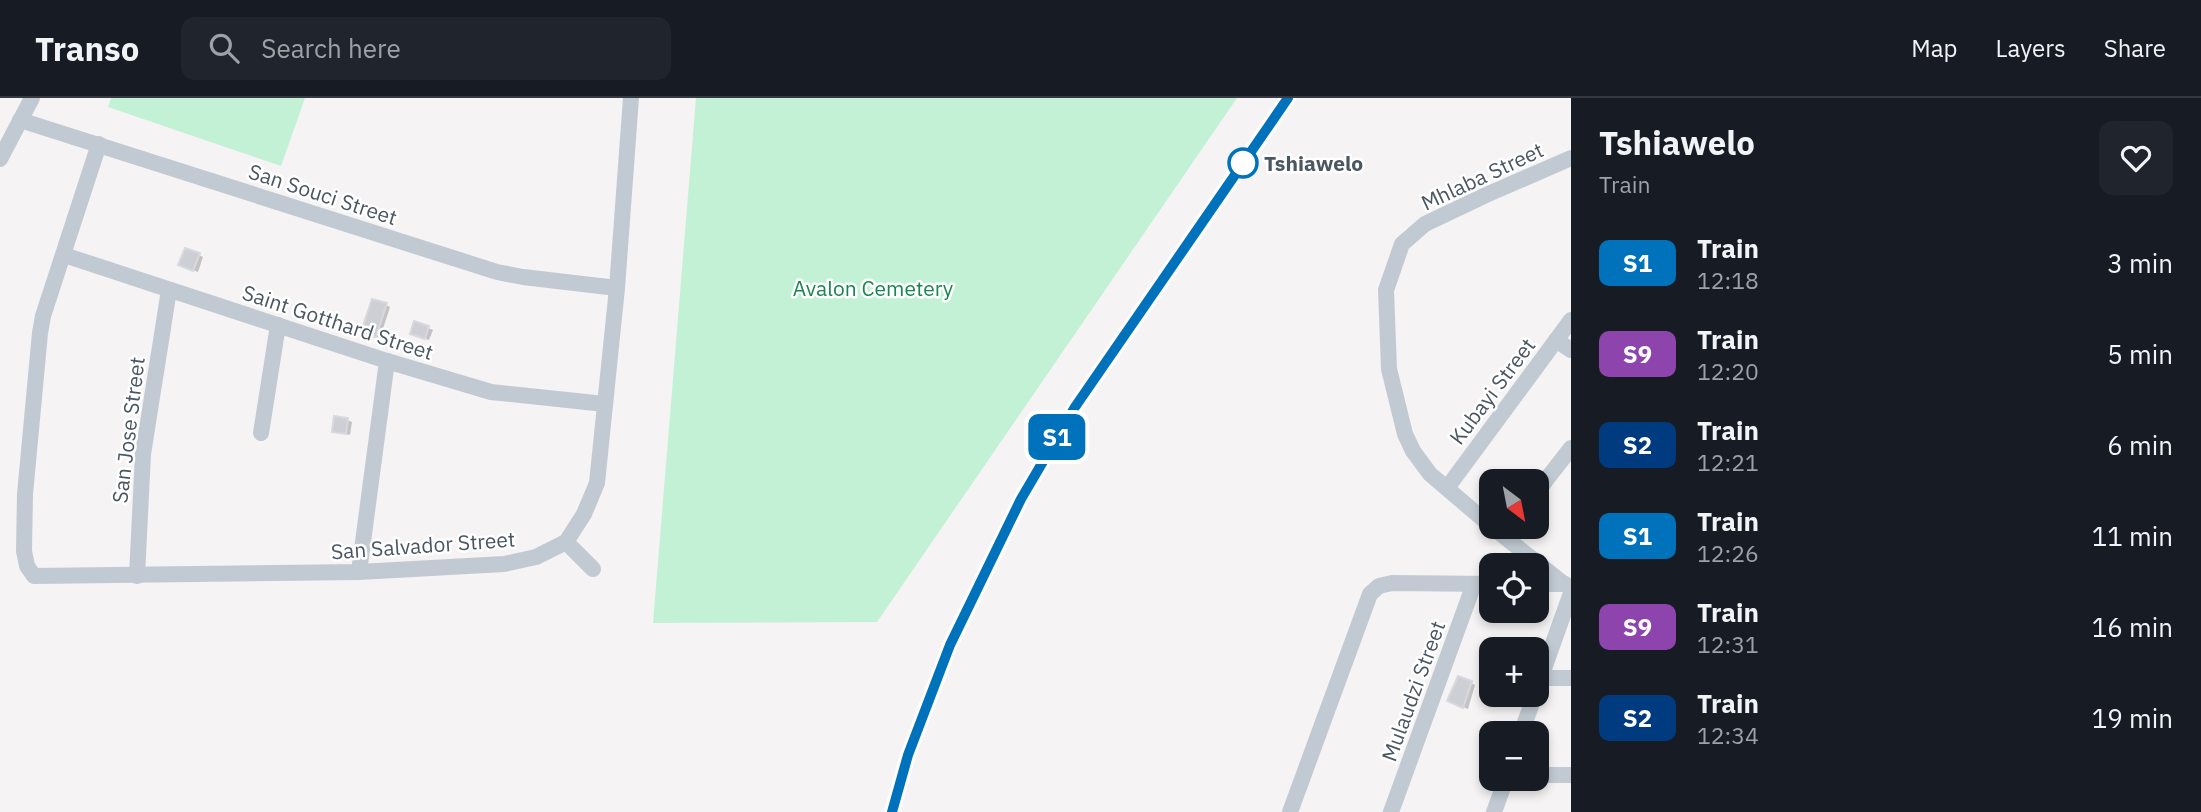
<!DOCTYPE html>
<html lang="en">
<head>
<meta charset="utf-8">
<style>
  body { margin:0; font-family:"IBM Plex Sans",sans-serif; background:#20242c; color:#f1f3f6; height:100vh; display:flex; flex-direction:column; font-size:26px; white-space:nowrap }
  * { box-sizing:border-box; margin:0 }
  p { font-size:23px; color:#9ea1a6 }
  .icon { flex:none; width:38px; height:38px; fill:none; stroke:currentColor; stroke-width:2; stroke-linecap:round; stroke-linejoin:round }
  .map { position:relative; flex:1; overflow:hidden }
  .sheet { display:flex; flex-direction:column; background:#171b24; width:630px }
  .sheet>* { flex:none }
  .badge { padding:0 14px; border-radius:10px; font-size:24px; line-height:46px }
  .needle { width:46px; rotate:148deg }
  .fabs { position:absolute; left:1479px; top:371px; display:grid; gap:14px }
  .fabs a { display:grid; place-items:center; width:70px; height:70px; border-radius:14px; background:#171b24; box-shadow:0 4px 10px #0003; font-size:35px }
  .map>.badge { position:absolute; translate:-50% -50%; box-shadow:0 0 0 4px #fff }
  .round { display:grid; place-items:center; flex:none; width:74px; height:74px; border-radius:14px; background:#20242c }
  .overview { display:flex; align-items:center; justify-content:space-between; height:119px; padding:0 28px }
  h1 { font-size:33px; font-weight:800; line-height:52px }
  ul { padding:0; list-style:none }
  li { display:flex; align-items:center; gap:21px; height:91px; padding:0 28px }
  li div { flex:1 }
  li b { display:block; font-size:26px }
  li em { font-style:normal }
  li .badge { min-width:77px; font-weight:700; text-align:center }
  header { display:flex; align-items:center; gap:42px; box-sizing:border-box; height:98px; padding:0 35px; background:#171b24; border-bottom:2px solid #363941 }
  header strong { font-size:33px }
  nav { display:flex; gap:38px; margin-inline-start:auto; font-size:24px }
  .search { width:490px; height:63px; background:#20242c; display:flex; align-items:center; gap:18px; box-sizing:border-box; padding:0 24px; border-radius:14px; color:#9ea1a6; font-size:26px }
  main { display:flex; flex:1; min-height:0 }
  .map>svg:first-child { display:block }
  .green { fill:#c3f1d5 }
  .shadow { fill:#0003 }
  .building { fill:#cdcfd5; stroke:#d7d9de; stroke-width:2 }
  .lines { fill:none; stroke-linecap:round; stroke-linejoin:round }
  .minor { stroke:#c1cad2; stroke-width:16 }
  .rail-casing { stroke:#b5b8bd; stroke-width:6 }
  .rail { stroke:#fff; stroke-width:3.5; stroke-dasharray:10; stroke-linecap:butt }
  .line-casing { stroke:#fff; stroke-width:16 }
  .line { stroke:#0072bc; stroke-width:10 }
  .stop-dot { fill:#fff; stroke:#0072bc; stroke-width:3.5 }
  .labels { text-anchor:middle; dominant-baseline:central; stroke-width:5; stroke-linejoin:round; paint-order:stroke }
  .stop-label { font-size:21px; font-weight:bold; fill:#4a5661; stroke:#fff; text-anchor:start }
  .street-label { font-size:21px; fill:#4a5661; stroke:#fff }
  .park-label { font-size:21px; fill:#17864f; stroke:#fff }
</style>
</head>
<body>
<header>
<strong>Transo</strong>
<div class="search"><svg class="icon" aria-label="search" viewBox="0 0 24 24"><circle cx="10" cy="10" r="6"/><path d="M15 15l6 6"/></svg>Search here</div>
<nav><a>Map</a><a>Layers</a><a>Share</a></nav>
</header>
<main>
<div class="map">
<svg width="1571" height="714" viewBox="0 0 1571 714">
  <rect width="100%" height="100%" fill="#f5f3f3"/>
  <!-- green -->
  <g class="green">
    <polygon points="111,0 305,0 281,68 108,9"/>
    <polygon points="696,0 1237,0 877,524 653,525"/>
  </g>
  <!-- shadow -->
  <g class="shadow">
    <polygon points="199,157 203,159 198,174 184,169"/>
    <polygon points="386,207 390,209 380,240 366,238"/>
    <polygon points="415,225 433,232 429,242 416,237"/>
    <polygon points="347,322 352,324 350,337 334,333"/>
    <polygon points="1471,585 1475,587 1468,611 1454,605"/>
  </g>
  <!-- building -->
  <g class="building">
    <polygon points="185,150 200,155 193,173 178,167"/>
    <polygon points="372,201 387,205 376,239 372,238 371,240 360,237"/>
    <polygon points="414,223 429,228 425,241 410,236"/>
    <polygon points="334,318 348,320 346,336 332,334"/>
    <polygon points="1458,578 1472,583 1463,610 1447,603"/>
  </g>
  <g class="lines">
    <!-- minor -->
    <g class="minor">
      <polyline points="20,22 497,174 523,179 617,190"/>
      <polyline points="99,46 43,218 40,235 25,396 24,453 27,468 34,478 359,474 504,466 536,459 566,444 584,416 597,385 617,190 631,0"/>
      <polyline points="0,61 32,0"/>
      <polyline points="64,157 387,263 491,294 605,306"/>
      <polyline points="1556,242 1571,252"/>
      <polyline points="261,335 278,227"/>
      <polyline points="1447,390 1571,222"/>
      <polyline points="1536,395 1571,350"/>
      <polyline points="1491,428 1430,376 1413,353 1405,336 1389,271 1386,192 1402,146 1425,126 1486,97 1571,60"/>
      <polyline points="1492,429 1564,486"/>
      <polyline points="566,444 593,471"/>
      <polyline points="359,474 387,263"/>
      <polyline points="137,478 143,356 169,192"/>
      <polyline points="1536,486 1565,486"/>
      <polyline points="1542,580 1571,580"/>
      <polyline points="1536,593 1571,495"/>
      <polyline points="1521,635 1535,597"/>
      <polyline points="1536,677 1571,677"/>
      <polyline points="1290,714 1370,496 1379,488 1392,485 1491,486"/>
      <polyline points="1391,714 1474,486"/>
      <polyline points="1494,714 1506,681"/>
    </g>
    <!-- rail casing -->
    <g class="rail-casing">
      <polyline id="rail" points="892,714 908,657 950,547 1021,401 1075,309 1288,0"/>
    </g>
    <!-- rail -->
    <use href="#rail" class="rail"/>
  </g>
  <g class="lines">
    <!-- line casing -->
    <g class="line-casing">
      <polyline id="line" points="892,714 908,657 950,547 1021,401 1075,309 1288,0"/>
    </g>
    <!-- line -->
    <use href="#line" class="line"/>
  </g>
  <!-- markers -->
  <circle class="stop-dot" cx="1243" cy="65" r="14"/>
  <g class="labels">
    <!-- stop labels -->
    <g class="stop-label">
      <text x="1264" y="65">Tshiawelo</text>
    </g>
    <!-- street labels -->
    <g class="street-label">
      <text transform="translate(1482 78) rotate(-25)">Mhlaba Street</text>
      <text transform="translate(323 96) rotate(18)">San Souci Street</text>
      <text transform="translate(338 224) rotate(18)">Saint Gotthard Street</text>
      <text transform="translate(1492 293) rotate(-53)">Kubayi Street</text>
      <text transform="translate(128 332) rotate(-83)">San Jose Street</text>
      <text transform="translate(423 447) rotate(-4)">San Salvador Street</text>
      <text transform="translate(1413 593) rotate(-70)">Mulaudzi Street</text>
    </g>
    <!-- park labels -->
    <g class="park-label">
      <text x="873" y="190">Avalon Cemetery</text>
    </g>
  </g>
</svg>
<div class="fabs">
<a><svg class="needle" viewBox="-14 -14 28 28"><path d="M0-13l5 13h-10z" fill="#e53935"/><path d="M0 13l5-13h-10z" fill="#9ea1a6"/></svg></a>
<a><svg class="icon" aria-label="locate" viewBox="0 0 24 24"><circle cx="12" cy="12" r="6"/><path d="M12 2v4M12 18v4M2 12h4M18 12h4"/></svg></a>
<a>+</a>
<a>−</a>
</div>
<b class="badge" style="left:1057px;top:339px;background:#0072bc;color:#fff">S1</b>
</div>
<section class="sheet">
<div class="overview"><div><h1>Tshiawelo</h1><p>Train</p></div><a class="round"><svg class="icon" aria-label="heart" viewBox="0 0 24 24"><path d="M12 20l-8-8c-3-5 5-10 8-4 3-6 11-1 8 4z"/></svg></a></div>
<ul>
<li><span class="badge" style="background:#0072bc;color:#fff">S1</span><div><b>Train</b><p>12:18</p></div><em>3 min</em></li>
<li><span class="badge" style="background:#8e44ad;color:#fff">S9</span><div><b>Train</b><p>12:20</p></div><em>5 min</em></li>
<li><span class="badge" style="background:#003b80;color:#fff">S2</span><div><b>Train</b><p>12:21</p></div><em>6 min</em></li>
<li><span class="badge" style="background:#0072bc;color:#fff">S1</span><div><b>Train</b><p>12:26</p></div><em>11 min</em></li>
<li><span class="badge" style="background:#8e44ad;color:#fff">S9</span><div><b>Train</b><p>12:31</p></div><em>16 min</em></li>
<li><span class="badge" style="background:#003b80;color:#fff">S2</span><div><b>Train</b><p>12:34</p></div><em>19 min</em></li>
</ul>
</section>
</main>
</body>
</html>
